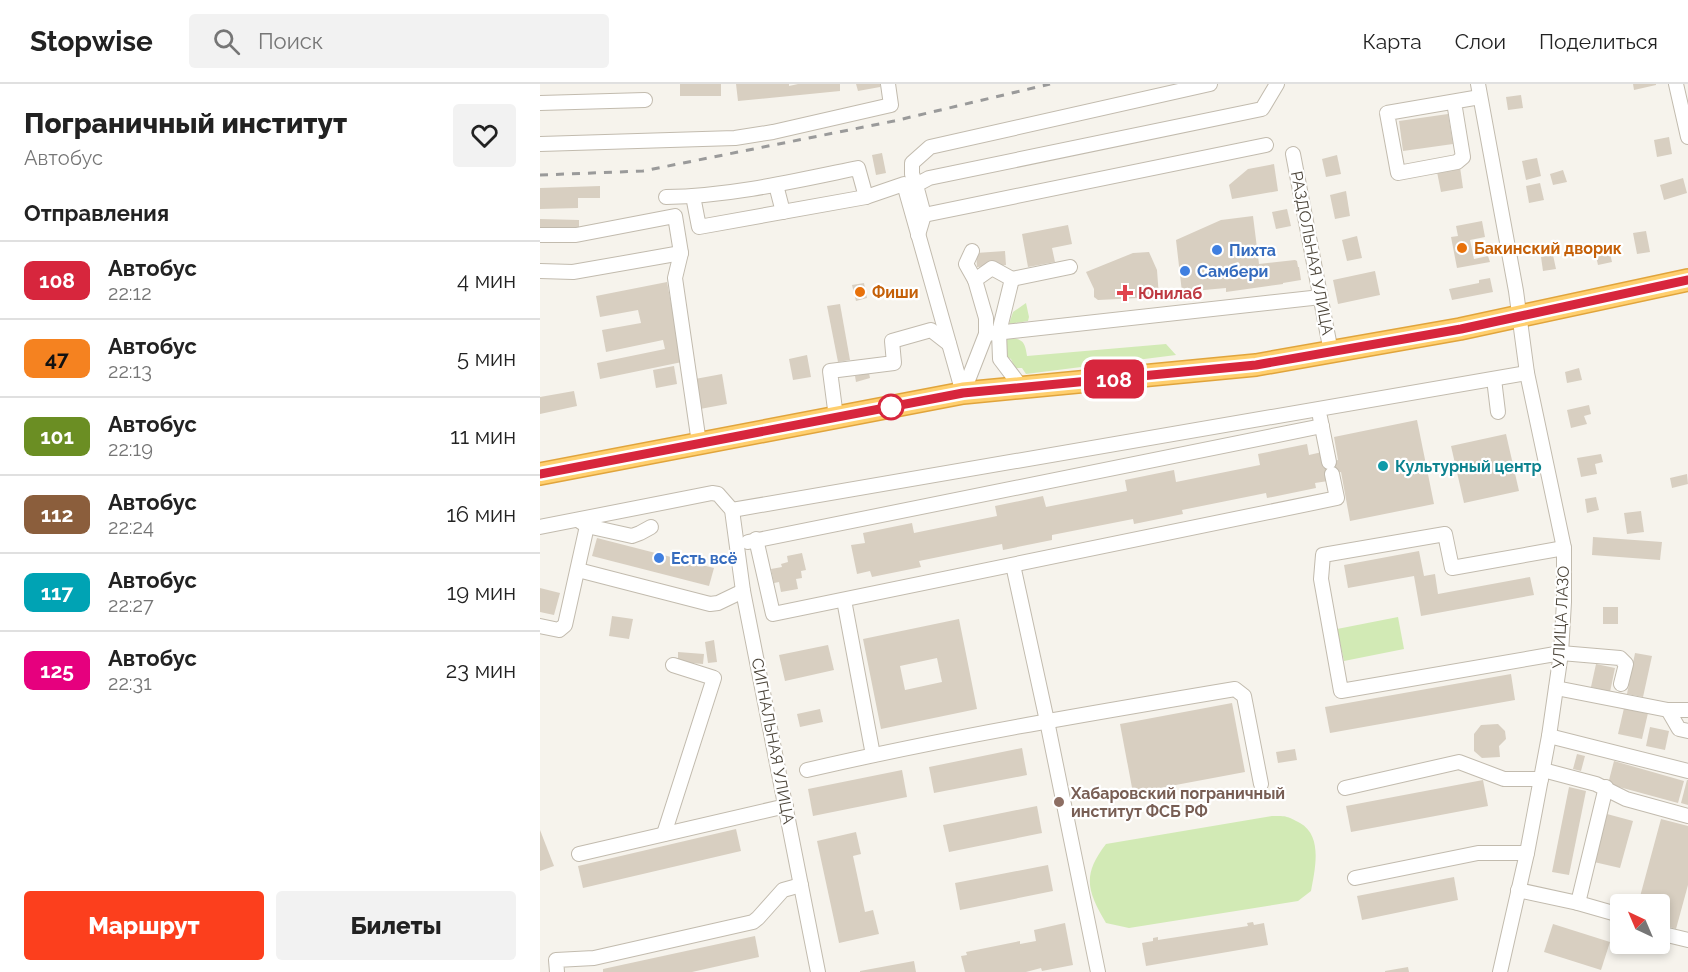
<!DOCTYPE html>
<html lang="ru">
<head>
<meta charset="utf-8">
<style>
  body { margin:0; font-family:Raleway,sans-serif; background:#f2f2f2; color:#222; height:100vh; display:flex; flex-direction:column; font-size:22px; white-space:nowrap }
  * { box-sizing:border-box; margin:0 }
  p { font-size:20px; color:#767676 }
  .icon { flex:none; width:33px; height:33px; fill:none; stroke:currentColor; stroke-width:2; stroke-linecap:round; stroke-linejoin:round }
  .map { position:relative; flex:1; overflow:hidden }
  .panel { display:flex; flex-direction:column; background:#fff; width:540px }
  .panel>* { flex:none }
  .badge { padding:0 12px; border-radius:9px; font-size:21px; line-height:39px }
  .needle { width:39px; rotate:316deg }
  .tools { position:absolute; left:1070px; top:810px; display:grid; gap:12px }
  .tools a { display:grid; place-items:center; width:60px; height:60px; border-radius:6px; background:#fff; box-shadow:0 3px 9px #0003; font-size:30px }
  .map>.badge { position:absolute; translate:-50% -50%; box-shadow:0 0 0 3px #fff }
  h2 { padding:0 24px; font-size:22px; line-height:54px }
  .round { display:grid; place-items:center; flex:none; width:63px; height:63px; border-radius:6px; background:#f2f2f2 }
  .headline { display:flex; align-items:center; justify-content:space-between; height:102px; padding:0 24px }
  h1 { font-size:28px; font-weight:800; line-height:45px }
  .button { display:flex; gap:12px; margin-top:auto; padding:12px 24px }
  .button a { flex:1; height:69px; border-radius:6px; background:#fc3f1d; color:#fff; font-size:24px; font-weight:800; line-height:69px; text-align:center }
  .button a+a { background:#f2f2f2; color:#222 }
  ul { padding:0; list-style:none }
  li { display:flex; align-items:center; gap:18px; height:78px; padding:0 24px; border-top:2px solid #e0e0e0 }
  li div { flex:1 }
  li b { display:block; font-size:22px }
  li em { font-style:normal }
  li .badge { min-width:66px; font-weight:700; text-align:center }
  header { display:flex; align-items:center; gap:36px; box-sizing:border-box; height:84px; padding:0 30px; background:#fff; border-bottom:2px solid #e0e0e0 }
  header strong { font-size:28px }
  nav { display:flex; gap:33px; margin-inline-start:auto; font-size:21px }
  .search { width:420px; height:54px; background:#f2f2f2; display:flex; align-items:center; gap:15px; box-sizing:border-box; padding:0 21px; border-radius:6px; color:#767676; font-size:22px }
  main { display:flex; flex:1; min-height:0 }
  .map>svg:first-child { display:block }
  .green { fill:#d2eab5 }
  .building { fill:#d8cfc1; fill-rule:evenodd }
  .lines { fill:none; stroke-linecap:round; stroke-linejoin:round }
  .minor-casing { stroke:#c2bbae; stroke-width:16 }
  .highway-casing { stroke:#e0a43c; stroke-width:24 }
  .minor { stroke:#fff; stroke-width:14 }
  .highway { stroke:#ffcf6e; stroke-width:21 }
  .rail { stroke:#9a9a9a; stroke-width:3; stroke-dasharray:8 8; stroke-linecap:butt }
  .line-casing { stroke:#fff; stroke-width:14 }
  .line { stroke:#d7263d; stroke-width:9 }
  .food-dot { fill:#e8710a; stroke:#fff; stroke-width:2 }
  .shop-dot { fill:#3f7fe0; stroke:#fff; stroke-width:2 }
  .health-dot { fill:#e0444e; stroke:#fff; stroke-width:2 }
  .stop-dot { fill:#fff; stroke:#d7263d; stroke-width:3 }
  .culture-dot { fill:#0f9aa8; stroke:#fff; stroke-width:2 }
  .education-dot { fill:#8d6e63; stroke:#fff; stroke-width:2 }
  .labels { text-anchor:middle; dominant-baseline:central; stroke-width:4.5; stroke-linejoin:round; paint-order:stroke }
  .food-label { font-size:16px; font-weight:bold; fill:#c56008; stroke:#fff; text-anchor:start }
  .shop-label { font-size:16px; font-weight:bold; fill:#366cbe; stroke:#fff; text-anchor:start }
  .street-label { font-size:16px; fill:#4b4439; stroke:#fff }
  .health-label { font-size:16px; font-weight:bold; fill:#be3a42; stroke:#fff; text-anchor:start }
  .culture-label { font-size:16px; font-weight:bold; fill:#0d838f; stroke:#fff; text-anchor:start }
  .education-label { font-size:16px; font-weight:bold; fill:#785e54; stroke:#fff; text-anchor:start }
</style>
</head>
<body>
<header>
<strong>Stopwise</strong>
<div class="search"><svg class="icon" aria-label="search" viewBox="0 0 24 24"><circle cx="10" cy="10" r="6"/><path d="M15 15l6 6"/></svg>Поиск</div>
<nav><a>Карта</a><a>Слои</a><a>Поделиться</a></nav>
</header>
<main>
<section class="panel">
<div class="headline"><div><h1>Пограничный институт</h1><p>Автобус</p></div><a class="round"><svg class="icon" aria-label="heart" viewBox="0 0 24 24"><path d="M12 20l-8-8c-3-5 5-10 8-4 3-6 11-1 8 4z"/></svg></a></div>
<h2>Отправления</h2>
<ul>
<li><span class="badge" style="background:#d7263d;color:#fff">108</span><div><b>Автобус</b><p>22:12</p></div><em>4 мин</em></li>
<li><span class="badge" style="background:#f58220;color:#111">47</span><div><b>Автобус</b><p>22:13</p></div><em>5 мин</em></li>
<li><span class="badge" style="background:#6b8e23;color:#fff">101</span><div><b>Автобус</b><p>22:19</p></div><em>11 мин</em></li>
<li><span class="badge" style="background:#8b5e3c;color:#fff">112</span><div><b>Автобус</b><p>22:24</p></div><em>16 мин</em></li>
<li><span class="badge" style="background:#00a3b4;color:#fff">117</span><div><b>Автобус</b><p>22:27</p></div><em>19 мин</em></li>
<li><span class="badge" style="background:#e6007e;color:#fff">125</span><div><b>Автобус</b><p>22:31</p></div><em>23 мин</em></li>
</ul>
<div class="button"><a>Маршрут</a><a>Билеты</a></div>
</section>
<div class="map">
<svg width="1148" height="888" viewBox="0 0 1148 888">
  <rect width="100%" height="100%" fill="#f6f3ec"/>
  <!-- green -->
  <g class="green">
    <polygon points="486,219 489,233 488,237 469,240 473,228"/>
    <path d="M467,254C483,254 485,258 487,272L626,260L636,271L486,290L482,284H475L471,275L465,272Z"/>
    <polygon points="858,533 864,565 804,577 797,545"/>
    <path d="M732,732C747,732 747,732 760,739C783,752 775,785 771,807L758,817L589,844L566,839C547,807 542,791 566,760Z"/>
  </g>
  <!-- building -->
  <g class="building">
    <rect x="140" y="0" width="41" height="12"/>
    <polygon points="196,0 249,0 249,2 258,0 300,0 300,7 198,17"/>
    <polygon points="316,0 340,0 340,3 318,7"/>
    <polygon points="1093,0 1116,0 1116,1 1094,6"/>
    <polygon points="981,11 983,24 968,26 966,13"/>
    <polygon points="908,30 913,60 863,67 859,37"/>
    <polygon points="1129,53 1132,70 1117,73 1114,56"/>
    <polygon points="342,69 346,89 336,91 332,71"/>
    <polygon points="797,71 801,90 786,93 782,75"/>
    <polygon points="997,74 1001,92 986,96 982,77"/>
    <polygon points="734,80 738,107 692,115 689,101 708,85"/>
    <polygon points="920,83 923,104 901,108 897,88"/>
    <polygon points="1023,86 1027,98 1013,101 1010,90"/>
    <polygon points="1143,94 1147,109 1124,116 1120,101"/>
    <polygon points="1000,99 1004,116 989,119 986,102"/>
    <polygon points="60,102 60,114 38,114 38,124 0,125 0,104"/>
    <polygon points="806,107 810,132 795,135 790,111"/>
    <polygon points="747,125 751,142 736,145 732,128"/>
    <polygon points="713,132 719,180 755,176 757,177 758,183 759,183 761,196 743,199 743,200 686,208 686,204 642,208 636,156 681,136"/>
    <polygon points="0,135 39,136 39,146 0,145"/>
    <polygon points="942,137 945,153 930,156 934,175 948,172 950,178 917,184 911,153 918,152 916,142"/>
    <polygon points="528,141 532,160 512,164 515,178 488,183 482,150"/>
    <polygon points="1106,147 1110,168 1097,170 1093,149"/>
    <polygon points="817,152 822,174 807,177 802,156"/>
    <polygon points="1069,165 1072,178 1058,181 1055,168"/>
    <polygon points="465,167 466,181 437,183 436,169"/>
    <polygon points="609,168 617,186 619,213 558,216 554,213 554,205 546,188 593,169"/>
    <polygon points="1013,171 1016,185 1003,187 1001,173"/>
    <polygon points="835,187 840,211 798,220 793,196"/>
    <polygon points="950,194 953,208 912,216 909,205 939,199 939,196"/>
    <polygon points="127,198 142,278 60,295 57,279 125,265 123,256 66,268 62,246 101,239 98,226 60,233 56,212"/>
    <polygon points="324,199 327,214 316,217 312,201"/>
    <polygon points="300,220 310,276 298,278 287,222"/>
    <polygon points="267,271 271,293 253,296 249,275"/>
    <polygon points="134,282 137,300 116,304 113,286"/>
    <polygon points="1039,284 1042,296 1027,299 1025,288"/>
    <polygon points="329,289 330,294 316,298 315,292"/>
    <polygon points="182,290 187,320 160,325 155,295"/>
    <polygon points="34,307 37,322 0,330 0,313"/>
    <polygon points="1049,321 1051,330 1044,332 1047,340 1031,344 1027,326"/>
    <polygon points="877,336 894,420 810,437 801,388 787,391 788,397 775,399 776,404 727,414 726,409 642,426 643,430 594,440 593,435 512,451 512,456 463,466 462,460 379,477 381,483 332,493 330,487 317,490 311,461 325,459 323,449 372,439 374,449 457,432 455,422 503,412 506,423 587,407 585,396 634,386 636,398 720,381 718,370 767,360 769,371 782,368 785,379 798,376 794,353"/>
    <polygon points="966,350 979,407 924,419 911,362"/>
    <polygon points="1061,370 1063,378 1055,380 1057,390 1041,393 1037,374"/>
    <polygon points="1147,390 1148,400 1132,404 1130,394"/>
    <polygon points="1056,413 1059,426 1047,429 1045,415"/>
    <polygon points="1101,427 1104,448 1087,450 1084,429"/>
    <polygon points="1053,453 1122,458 1120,476 1052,471"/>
    <polygon points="57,454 174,484 169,502 52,472"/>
    <polygon points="879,467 884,492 895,490 898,510 990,493 994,511 881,532 874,492 808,504 804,481"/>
    <polygon points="262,469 266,486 261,487 262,494 256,495 258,505 241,508 239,498 234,499 231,485 242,483 241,480 248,478 247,472"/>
    <polygon points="0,504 20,509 14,531 0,528"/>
    <rect x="1063" y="523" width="15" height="17"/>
    <polygon points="72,532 93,535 89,555 69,552"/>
    <path d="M419,535L437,625L341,645L323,555ZM397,574L402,598L365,606L360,582Z"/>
    <polygon points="174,556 177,578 168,579 165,558"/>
    <polygon points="288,561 294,586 245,597 239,571"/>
    <polygon points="138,568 164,570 163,580 138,578"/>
    <polygon points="1095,569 1112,572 1103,613 1087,610"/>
    <polygon points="1056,580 1075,584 1070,608 1051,603"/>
    <polygon points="971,590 975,616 790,649 785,623"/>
    <polygon points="692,619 705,688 593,709 580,640"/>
    <polygon points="1084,624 1108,629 1102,655 1078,650"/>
    <polygon points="280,625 283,638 260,643 257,630"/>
    <polygon points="958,640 965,647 966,655 959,662 960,673 942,674 934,667 934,650 941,641"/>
    <polygon points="1110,643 1129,647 1125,666 1106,662"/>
    <polygon points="482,664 487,691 394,709 389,683"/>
    <polygon points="755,665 757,676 738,679 736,668"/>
    <polygon points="1037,670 1045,672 1041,687 1033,685"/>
    <polygon points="1074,677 1144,697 1138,719 1068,700"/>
    <polygon points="362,686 367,713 273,732 268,705"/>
    <polygon points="943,696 948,722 811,748 806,722"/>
    <polygon points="1147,696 1148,696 1148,721 1141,719"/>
    <polygon points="1029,703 1046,707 1029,791 1012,788"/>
    <polygon points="497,722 502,749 409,768 403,741"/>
    <polygon points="1067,730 1093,737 1080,784 1054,778"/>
    <polygon points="1121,735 1148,742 1148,801 1136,845 1119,840 1119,820 1098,820"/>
    <polygon points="196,745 201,767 43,804 38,782"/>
    <polygon points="0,746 14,782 0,787"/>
    <polygon points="316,748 321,770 313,772 325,828 333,826 339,850 299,859 277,757"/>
    <polygon points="508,781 513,807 420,826 415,799"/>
    <polygon points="914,793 918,816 822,836 817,812"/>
    <polygon points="713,838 714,841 724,839 728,861 606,882 602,859 613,857 613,854 618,853 618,856 708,842 707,839"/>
    <polygon points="525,839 533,881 502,887 501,884 486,888 425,888 421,872 427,871 426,868 480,857 480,860 496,857 494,846"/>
    <polygon points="1013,840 1070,858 1061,886 1004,868"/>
    <polygon points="215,852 219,873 152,888 63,888 63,885"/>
    <polygon points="374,877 376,888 320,888 320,887"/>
    <polygon points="868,883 869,888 845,888 845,887"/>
  </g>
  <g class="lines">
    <!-- minor casing -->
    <g class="minor-casing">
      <g id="minor">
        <polyline points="938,0 976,207 987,289 1024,464 1024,518 1021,569 1009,652 987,769 960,888"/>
        <polyline points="1136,0 1148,53"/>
        <polyline points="914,18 923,73 917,78 858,89 847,29 940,13"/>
        <polyline points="0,19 105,16"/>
        <polyline points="0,60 195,54 233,48 351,21 348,0"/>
        <polyline points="753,70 791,268"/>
        <polyline points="236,101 243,128"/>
        <polyline points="376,101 372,90 372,79 390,63 670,0"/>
        <polyline points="153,112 159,143 326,113 364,100 423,309"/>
        <path d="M126,113C191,112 255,97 318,84L326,113"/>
        <polyline points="384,131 726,61"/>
        <polyline points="0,151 36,151 135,132 141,169 135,194 159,359"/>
        <polyline points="378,151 384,131 376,101 389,94 722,25 737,0"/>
        <polyline points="432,167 426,180 435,196"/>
        <polyline points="0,187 33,188 141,169"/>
        <polyline points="472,195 530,183"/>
        <polyline points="446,250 781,213"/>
        <polyline points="954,295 958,328"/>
        <polyline points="423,309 446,250 446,234 435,196 452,184 472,195 459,248 460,275 482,304"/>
        <polyline points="296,333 290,287 354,279 352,257 391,246 409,260"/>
        <polyline points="780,333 789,378"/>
        <polyline points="192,426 987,289"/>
        <polyline points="47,442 92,452 100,449 111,443"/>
        <polyline points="0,443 172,409 178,410 192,426 203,507 278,888"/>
        <polyline points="216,455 233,530 797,414 792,390"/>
        <polyline points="208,458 782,342"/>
        <polyline points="1024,464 912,484 905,450 783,471 781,495 801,607 1021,569 1080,574 1086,580 1081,600"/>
        <polyline points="473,481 507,637 558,888"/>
        <polyline points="38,486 170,520 178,519 203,507"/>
        <polyline points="304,516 333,671"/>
        <polyline points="0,542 19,546 25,541 47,442 38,436"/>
        <polyline points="1016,604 1128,626 1148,626"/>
        <polyline points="1128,626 1139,645 1148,647"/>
        <polyline points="1009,652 1148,687"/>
        <path d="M267,686C409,653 552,629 695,605L704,612L721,700"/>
        <polyline points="1003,686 1056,700 1086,715 1148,732"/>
        <polyline points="805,704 919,678 964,695 1001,695"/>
        <polyline points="124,750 174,594 133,581"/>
        <polyline points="39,770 246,722"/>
        <polyline points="815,794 938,769 987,769"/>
        <polyline points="978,806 1038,819 1080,831"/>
        <polyline points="1038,819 1066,703"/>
        <polyline points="1119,849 1148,856"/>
        <polyline points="17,888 16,876 54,874 213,838 218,834 243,806 261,801"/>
      </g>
    </g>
    <!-- highway casing -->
    <g class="highway-casing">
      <polyline id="highway" points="0,390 423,309 716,281 920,245 1148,196"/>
    </g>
    <!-- minor -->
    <use href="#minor" class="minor"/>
    <!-- highway -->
    <use href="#highway" class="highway"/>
    <!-- rail -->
    <polyline class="rail" points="0,91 103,87 354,37 510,0"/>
  </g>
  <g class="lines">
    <!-- line casing -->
    <g class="line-casing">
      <polyline id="line" points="0,390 423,309 716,281 921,245 1148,196"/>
    </g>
    <!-- line -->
    <use href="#line" class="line"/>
  </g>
  <!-- markers -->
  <g class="food-dot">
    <circle cx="922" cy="164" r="6"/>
    <circle cx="320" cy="208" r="6"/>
  </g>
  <g class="shop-dot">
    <circle cx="677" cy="166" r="6"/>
    <circle cx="645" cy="187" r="6"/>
    <circle cx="119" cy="474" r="6"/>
  </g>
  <path class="health-dot" d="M582 200h6v6h6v6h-6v6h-6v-6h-6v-6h6z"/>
  <circle class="stop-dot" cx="351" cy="323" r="12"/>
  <circle class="culture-dot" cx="843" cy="382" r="6"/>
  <circle class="education-dot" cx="519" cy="718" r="6"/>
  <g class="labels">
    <!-- food labels -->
    <g class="food-label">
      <text x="934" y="164">Бакинский дворик</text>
      <text x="332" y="208">Фиши</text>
    </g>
    <!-- shop labels -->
    <g class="shop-label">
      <text x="689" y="166">Пихта</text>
      <text x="657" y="187">Самбери</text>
      <text x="131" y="474">Есть всё</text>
    </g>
    <!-- street labels -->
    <g class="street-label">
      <text transform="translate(772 169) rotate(79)">РАЗДОЛЬНАЯ УЛИЦА</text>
      <text transform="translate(1021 533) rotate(-87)">УЛИЦА ЛАЗО</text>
      <text transform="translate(233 657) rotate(79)">СИГНАЛЬНАЯ УЛИЦА</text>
    </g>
    <!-- health labels -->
    <g class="health-label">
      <text x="598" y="209">Юнилаб</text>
    </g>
    <!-- culture labels -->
    <g class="culture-label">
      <text x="855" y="382">Культурный центр</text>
    </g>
    <!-- education labels -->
    <g class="education-label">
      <text x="531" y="709">Хабаровский пограничный<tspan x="531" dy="18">институт ФСБ РФ</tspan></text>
    </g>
  </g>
</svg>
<div class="tools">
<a><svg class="needle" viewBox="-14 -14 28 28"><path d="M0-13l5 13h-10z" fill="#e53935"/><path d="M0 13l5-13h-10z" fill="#767676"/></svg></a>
</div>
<b class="badge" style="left:574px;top:295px;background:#d7263d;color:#fff">108</b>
</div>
</main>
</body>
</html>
